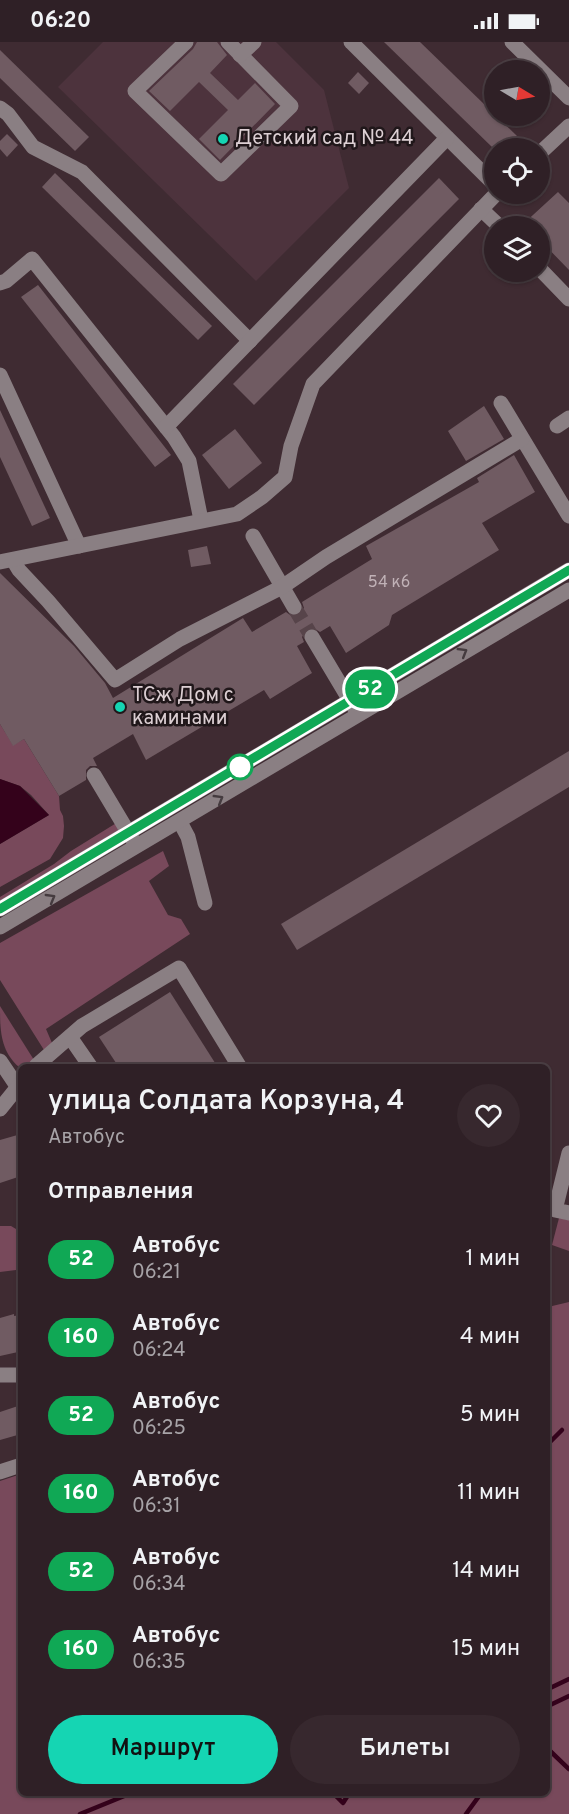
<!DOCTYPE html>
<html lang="ru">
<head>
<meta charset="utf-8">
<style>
  body { margin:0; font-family:Overpass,sans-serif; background:#37282e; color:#f1f3f6; height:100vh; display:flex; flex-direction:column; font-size:22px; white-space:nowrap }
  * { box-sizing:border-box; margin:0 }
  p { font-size:20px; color:#a7a3a7 }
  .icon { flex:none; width:33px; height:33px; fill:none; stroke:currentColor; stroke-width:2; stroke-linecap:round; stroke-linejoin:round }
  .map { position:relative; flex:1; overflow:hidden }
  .drawer { position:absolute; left:18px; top:1022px; width:532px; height:732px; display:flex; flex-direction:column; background:#2f2026; border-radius:9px; box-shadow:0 2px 4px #0004,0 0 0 2px #4a3e43 }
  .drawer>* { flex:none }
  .badge { padding:0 12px; border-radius:20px; font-size:21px; line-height:39px }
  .needle { width:39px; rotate:100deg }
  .fabs { position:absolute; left:484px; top:18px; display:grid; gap:12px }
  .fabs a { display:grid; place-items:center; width:66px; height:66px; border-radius:50%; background:#2f2026; box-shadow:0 2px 4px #0004,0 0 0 2px #4a3e43; font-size:30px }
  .map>.badge { position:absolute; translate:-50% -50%; box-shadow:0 0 0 3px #fff }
  h2 { padding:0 30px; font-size:22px; line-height:54px }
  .round { display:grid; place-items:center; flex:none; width:63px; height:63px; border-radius:32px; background:#37282e }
  .overview { display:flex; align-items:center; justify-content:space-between; height:102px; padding:0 30px }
  h1 { font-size:28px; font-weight:600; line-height:45px }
  .primary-button { display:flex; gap:12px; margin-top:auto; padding:12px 30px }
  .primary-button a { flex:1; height:69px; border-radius:36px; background:#15d5b3; color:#111; font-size:24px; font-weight:600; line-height:69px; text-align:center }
  .primary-button a+a { background:#37282e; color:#f1f3f6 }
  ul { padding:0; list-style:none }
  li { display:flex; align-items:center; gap:18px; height:78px; padding:0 30px }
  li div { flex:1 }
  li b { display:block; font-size:22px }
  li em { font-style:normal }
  li .badge { min-width:66px; font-weight:700; text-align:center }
  .status { display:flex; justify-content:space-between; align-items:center; height:42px; padding:0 30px; background:#2f2026; direction:ltr }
  .status svg { height:16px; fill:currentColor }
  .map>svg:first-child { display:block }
  .built { fill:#4d333d }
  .green { fill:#78495b }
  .water { fill:#34021b }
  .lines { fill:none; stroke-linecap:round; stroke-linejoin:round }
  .stream { stroke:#34021b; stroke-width:4.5 }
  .building { fill:#705b62 }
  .minor-tunnel { stroke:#57444a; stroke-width:15; stroke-dasharray:15 8; stroke-linecap:butt }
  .minor { stroke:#8a7f83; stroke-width:15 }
  .oneway { stroke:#453b3f }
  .line-casing { stroke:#fff; stroke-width:14 }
  .line { stroke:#10a855; stroke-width:9 }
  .poi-dot { fill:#15d5b3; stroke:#20171a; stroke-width:2 }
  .stop-dot { fill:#fff; stroke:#10a855; stroke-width:3 }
  .labels { text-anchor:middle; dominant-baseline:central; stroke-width:5; stroke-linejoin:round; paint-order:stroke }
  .number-label { font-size:16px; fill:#c1b2b7 }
  .poi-label { font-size:20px; fill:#dccfd3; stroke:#20171a; text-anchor:start }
</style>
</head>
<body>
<div class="status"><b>06:20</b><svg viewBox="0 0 49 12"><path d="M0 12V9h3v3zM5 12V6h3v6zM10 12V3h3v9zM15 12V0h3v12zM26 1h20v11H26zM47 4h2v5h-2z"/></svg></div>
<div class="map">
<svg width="569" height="1772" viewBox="0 0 569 1772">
  <rect width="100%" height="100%" fill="#3f2b32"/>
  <!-- built -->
  <polygon class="built" points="103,0 276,0 324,48 349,146 256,239 58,45"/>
  <!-- green -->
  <g class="green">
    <polygon points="0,682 13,703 24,697 59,754 60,768 63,774 64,784 63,796 50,817 0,845 0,802 49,773 31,753 20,744 0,737"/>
    <polygon points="118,780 122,786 0,860 0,855 54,822 71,809"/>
    <polygon points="163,809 169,824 149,839 168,873 181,877 190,892 46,987 52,1001 44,1008 0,938 0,901"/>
    <path d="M0,964L34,1018L28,1024L19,1025C0,1009 0,987 0,964Z"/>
    <polygon points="559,1176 569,1178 569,1209 552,1203"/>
    <polygon points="0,1184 11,1184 21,1190 21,1222 16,1228 0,1230"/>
    <polygon points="569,1260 569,1772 0,1772 0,1439 21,1432 21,1750 548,1750 548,1265"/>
  </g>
  <!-- water -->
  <polygon class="water" points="0,737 20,744 49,773 0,802"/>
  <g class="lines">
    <!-- stream -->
    <g class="stream">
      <polyline points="548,1402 562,1388"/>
      <polyline points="548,1647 569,1637"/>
      <polyline points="548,1664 569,1654"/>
      <polyline points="548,1707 569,1727"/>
      <polyline points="332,1750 343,1761 350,1750"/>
      <polyline points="80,1772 134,1750"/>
      <polyline points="466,1772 482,1750"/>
    </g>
  </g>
  <!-- building -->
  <g class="building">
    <polygon points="197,0 217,0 227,13 210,31 238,58 255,41 275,62 220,118 199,97 228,68 199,40 170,69 149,49 193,7"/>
    <polygon points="384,0 420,0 517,94 504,106 493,106"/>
    <polygon points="0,8 89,95 75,109 0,36"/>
    <polygon points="358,30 369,41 359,52 348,41"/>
    <polygon points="7,92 18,103 7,115 0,107 0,99"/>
    <polygon points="55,131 212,284 198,298 42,145"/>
    <polygon points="439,136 459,157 254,363 233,342"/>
    <polygon points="558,150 569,161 569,228 540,198 540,184 521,184"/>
    <polygon points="38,243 171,413 155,425 21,255"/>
    <polygon points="484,364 504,397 466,419 448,389"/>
    <polygon points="0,368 50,476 32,484 0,415"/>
    <polygon points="235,387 262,421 229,447 202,413"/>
    <polygon points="514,413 535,450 482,481 499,508 392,573 389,583 346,611 330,584 320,590 312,585 307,587 302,595 304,600 297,604 312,631 270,657 264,648 146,718 133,692 93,716 97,724 90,724 86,728 86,738 59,754 24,697 13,704 0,682 0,531 74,604 105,641 113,656 243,576 252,590 286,570 293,575 299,573 304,566 302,560 372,517 366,504 479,440 477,436"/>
    <polygon points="207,504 211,522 191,525 188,508"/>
    <polygon points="569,709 569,745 297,908 281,882"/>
    <polygon points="170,950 217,1024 118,1024 99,995"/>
    <polygon points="21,1092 21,1134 0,1141 0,1098"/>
    <polygon points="14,1272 14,1274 21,1273 21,1307 18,1308 18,1310 0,1314 0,1276"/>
    <polygon points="21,1363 21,1392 0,1398 0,1370"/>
  </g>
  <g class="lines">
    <!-- minor-tunnel -->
    <polyline class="minor-tunnel" points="294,565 312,595"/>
    <!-- minor -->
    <g class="minor">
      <polyline points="186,0 135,49 221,132 291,64 228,0"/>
      <polyline points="351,0 495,143"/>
      <polyline points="512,0 569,56"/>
      <polyline points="240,13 254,0"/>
      <polyline points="0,66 8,72 33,105 82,130 250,299"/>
      <polyline points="540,111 569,84"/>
      <polyline points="481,167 499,184"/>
      <polyline points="540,227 569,257"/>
      <polyline points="0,241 6,239 32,217 174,395 189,419 201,478"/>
      <polyline points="0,333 79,504"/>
      <polyline points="501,361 569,474"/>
      <polyline points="557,384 569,376"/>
      <polyline points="166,385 447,96"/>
      <polyline points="253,494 294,565"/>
      <polyline points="13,518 19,528 48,559 115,638 180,597 282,545 326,515 522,397"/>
      <polyline points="0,520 237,472 262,455 285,435 291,404 313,342 496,152"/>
      <polyline points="312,595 355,667"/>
      <polyline points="94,733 134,800"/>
      <polyline points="180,780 188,795 205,861"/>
      <polyline points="0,867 569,528"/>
      <polyline points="0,885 569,548"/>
      <polyline points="70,995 90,1024"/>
      <polyline points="0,1019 21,1050"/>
      <polyline points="36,1024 82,984 179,926 239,1024"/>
      <polyline points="0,1067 21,1041"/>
      <polyline points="569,1111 555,1168 569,1171"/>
      <polyline points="0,1333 21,1333"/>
      <polyline points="0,1430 21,1423"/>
    </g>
  </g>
  <!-- one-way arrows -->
  <defs><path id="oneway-chevron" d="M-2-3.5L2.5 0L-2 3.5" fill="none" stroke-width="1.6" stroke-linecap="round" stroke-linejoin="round" transform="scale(1.5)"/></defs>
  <g class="oneway">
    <use href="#oneway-chevron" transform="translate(463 610) rotate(-31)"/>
    <use href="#oneway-chevron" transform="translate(219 757) rotate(-31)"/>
    <use href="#oneway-chevron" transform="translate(51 856) rotate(-30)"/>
  </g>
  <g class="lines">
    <!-- line casing -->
    <g class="line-casing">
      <polyline id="line" points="0,867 569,528"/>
    </g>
    <!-- line -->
    <use href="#line" class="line"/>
  </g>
  <!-- markers -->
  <g class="poi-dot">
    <circle cx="223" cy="97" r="6"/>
    <circle cx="120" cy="665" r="6"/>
  </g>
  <circle class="stop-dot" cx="240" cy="725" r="12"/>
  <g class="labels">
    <!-- number labels -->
    <g class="number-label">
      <text x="389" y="541">54 к6</text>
    </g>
    <!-- poi labels -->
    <g class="poi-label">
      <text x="235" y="97">Детский сад № 44</text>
      <text x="132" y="654">ТСж Дом с<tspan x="132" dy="23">каминами</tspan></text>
    </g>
  </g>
</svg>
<div class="fabs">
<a><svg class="needle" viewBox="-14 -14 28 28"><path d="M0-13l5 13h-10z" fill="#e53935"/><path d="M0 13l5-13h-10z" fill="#a7a3a7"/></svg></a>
<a><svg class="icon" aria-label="locate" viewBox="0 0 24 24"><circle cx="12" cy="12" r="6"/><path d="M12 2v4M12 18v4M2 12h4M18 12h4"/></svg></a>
<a><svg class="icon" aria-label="layers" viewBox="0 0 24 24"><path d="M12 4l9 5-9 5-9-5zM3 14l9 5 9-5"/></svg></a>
</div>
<b class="badge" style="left:370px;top:647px;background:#10a855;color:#fff">52</b>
<section class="drawer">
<div class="overview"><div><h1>улица Солдата Корзуна, 4</h1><p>Автобус</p></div><a class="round"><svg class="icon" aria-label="heart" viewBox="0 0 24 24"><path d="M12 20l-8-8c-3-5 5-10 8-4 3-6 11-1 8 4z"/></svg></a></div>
<h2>Отправления</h2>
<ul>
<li><span class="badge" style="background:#10a855;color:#fff">52</span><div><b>Автобус</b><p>06:21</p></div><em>1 мин</em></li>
<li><span class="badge" style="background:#10a855;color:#fff">160</span><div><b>Автобус</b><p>06:24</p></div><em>4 мин</em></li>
<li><span class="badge" style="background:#10a855;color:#fff">52</span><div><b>Автобус</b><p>06:25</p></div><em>5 мин</em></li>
<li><span class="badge" style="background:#10a855;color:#fff">160</span><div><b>Автобус</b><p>06:31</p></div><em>11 мин</em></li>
<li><span class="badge" style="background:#10a855;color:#fff">52</span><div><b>Автобус</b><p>06:34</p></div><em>14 мин</em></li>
<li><span class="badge" style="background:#10a855;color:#fff">160</span><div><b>Автобус</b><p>06:35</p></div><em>15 мин</em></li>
</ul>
<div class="primary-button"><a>Маршрут</a><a>Билеты</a></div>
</section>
</div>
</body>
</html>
